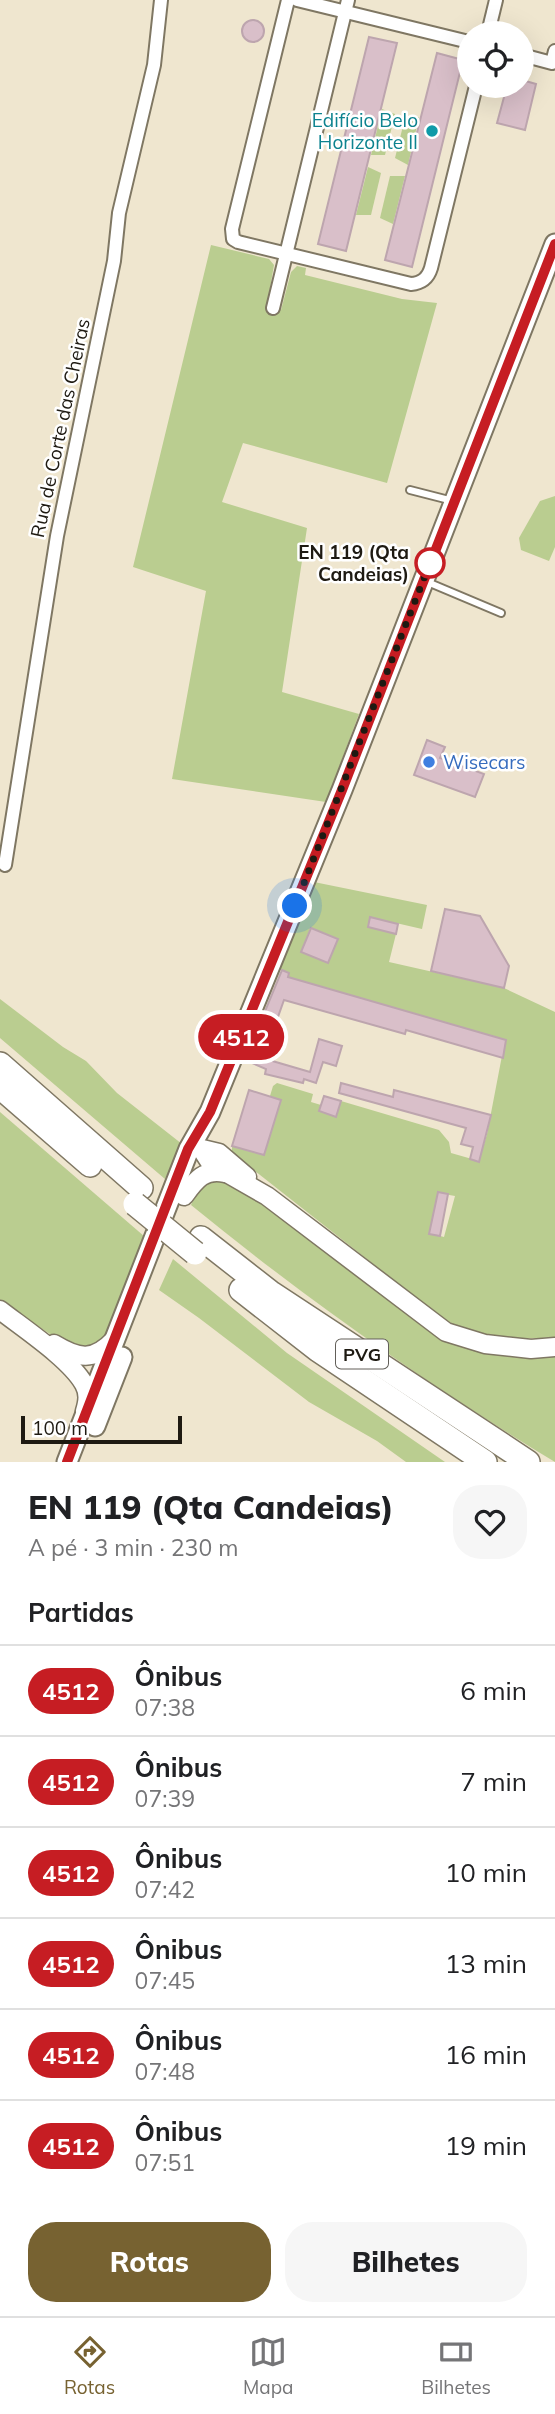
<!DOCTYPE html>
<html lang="pt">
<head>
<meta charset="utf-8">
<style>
  body { margin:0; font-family:Mulish,sans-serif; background:#f6f6f6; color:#202124; height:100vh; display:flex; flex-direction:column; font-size:26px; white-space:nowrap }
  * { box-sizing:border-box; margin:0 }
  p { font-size:23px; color:#757577 }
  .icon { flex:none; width:38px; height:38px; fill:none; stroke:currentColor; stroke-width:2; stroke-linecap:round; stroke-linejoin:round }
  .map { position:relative; height:1462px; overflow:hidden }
  .drawer { display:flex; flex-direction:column; background:#fff; flex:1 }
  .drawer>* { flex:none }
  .badge { padding:0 14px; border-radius:23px; font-size:24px; line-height:46px }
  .buttons { position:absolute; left:457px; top:21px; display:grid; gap:14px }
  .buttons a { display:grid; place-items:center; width:77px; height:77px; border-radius:50%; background:#fff; box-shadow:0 7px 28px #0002; font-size:35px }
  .scale { position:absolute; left:21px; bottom:18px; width:161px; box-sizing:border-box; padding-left:7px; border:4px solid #1e1a12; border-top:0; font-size:19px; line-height:24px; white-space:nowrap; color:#1e1a12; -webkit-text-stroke:5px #fff; paint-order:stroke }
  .you { position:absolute; width:35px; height:35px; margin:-18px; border:5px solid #fff; border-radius:50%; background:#1a73e8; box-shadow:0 0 0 10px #1a73e833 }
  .map>.badge { position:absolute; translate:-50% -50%; box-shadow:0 0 0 4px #fff }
  h2 { padding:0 28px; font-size:26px; line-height:63px }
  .round { display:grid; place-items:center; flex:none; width:74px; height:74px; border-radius:28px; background:#f6f6f6 }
  .head { display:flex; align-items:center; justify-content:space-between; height:119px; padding:0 28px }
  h1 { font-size:33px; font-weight:800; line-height:52px }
  .cta { display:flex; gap:14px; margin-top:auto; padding:14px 28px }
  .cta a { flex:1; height:80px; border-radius:28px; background:#776231; color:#fff; font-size:28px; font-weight:800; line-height:80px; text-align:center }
  .cta a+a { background:#f6f6f6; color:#202124 }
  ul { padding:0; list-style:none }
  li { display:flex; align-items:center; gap:21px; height:91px; padding:0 28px; border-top:2px solid #e0e0e0 }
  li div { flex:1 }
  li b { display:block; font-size:26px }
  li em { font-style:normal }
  li .badge { min-width:77px; font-weight:700; text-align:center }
  .menu { display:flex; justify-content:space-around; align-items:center; height:98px; border-top:2px solid #e0e0e0; background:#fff; font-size:19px; color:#757577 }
  .menu a { display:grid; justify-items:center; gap:4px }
  .menu .selected { color:#776231 }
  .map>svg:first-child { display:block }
  .green { fill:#bacd90; fill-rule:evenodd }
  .building { fill:#d9bfc9; stroke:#bda5ae; stroke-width:2 }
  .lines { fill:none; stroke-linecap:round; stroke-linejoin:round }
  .lane-casing { stroke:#7f7763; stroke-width:10 }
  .street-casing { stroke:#7f7763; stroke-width:16 }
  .secondary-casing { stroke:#7f7763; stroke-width:21 }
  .primary-casing { stroke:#7f7763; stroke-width:23 }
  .highway-casing { stroke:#7f7763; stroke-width:26 }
  .lane { stroke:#fff; stroke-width:6 }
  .street { stroke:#fff; stroke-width:12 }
  .secondary { stroke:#fff; stroke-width:18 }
  .primary { stroke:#fff; stroke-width:19 }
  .highway { stroke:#fff; stroke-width:23 }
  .highway-bridge-casing { stroke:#7f7763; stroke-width:26; stroke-linecap:butt }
  .highway-bridge { stroke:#fff; stroke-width:23 }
  .line-casing { stroke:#fff; stroke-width:16 }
  .line { stroke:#c61d23; stroke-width:10 }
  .walk { stroke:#1e1a12; stroke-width:7; stroke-dasharray:0 12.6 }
  .culture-dot { fill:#0f9aa8; stroke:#fff; stroke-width:2.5 }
  .stop-dot { fill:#fff; stroke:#c61d23; stroke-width:3.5 }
  .shop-dot { fill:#3f7fe0; stroke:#fff; stroke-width:2.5 }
  .labels { text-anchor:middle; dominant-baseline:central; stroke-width:5; stroke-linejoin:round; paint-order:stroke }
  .shield { fill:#fff; stroke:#625f59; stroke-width:2 }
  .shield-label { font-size:18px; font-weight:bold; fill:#1e1a12 }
  .culture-label { font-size:19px; fill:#0d838f; stroke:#fff; text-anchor:end }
  .street-label { font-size:19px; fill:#1e1a12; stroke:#fff }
  .stop-label { font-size:19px; font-weight:bold; fill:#1e1a12; stroke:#fff; text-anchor:end }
  .shop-label { font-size:19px; fill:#366cbe; stroke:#fff; text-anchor:start }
</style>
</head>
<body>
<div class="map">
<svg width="555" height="1462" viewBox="0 0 555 1462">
  <rect width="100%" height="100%" fill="#efe6cf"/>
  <!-- green -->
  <g class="green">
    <polygon points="382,109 395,114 385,155 371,155"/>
    <polygon points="419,117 408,165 395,158 405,118"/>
    <polygon points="368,167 381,173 371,215 356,215"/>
    <polygon points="390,176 405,176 393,224 380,218"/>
    <polygon points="211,245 269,259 274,265 267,306 281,310 291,272 297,266 306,268 305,275 402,299 437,303 387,483 243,443 222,502 307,528 282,692 359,714 326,802 172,779 206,591 133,567"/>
    <polygon points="555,496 555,547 549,561 521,550 519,538 540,501"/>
    <path d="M314,882L427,905L422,929L370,917L368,927L396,934L389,962L504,988L555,1012V1337C523,1340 486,1339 457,1326C448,1322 441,1316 433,1311L232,1153V1146L264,1155L280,1100L270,1096L273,1086L277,1083L313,1094L311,1102L321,1105L319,1111L336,1117L341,1101L439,1130L449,1142L451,1153L479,1161L487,1134L505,1040L289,978V973L279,969ZM310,929L338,939L328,962L301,952ZM438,1193L455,1196L444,1237L429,1233Z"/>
    <polygon points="0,999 63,1047 86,1061 117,1093 182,1144 165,1179 0,1038"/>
    <polygon points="0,1112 152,1243 108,1346 71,1348 0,1301"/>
    <path d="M208,1178H229L446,1337L555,1352V1462C428,1385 306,1299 191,1205L199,1189Z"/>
    <polygon points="173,1259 287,1353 445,1462 406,1462 377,1441 309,1402 199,1318 159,1290"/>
  </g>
  <!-- building -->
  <g class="building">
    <circle cx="253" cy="31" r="11"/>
    <polygon points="369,37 397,43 346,251 318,244"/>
    <polygon points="437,53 463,60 412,267 385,260"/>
    <polygon points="522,80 536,84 525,130 497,123 507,86 522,86"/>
    <polygon points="427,740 445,747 440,758 484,774 475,797 414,775"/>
    <polygon points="445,909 480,916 509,966 504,988 431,971"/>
    <polygon points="370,917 398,924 396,934 368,927"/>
    <polygon points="311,928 338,939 328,963 301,952"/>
    <polygon points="282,970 289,973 288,977 506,1040 503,1058 406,1030 405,1034 284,1000 274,1028 268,1026 261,1043 273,1047 269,1060 310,1072 319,1039 342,1046 336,1066 323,1062 316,1083 304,1079 303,1083 265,1074 266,1069 245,1060"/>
    <polygon points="341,1083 393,1097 394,1090 491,1115 479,1162 470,1159 473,1147 461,1144 466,1128 339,1093"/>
    <polygon points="249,1090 281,1100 264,1155 232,1146"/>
    <polygon points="324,1096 341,1101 336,1117 319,1111"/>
    <polygon points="438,1192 448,1194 440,1236 429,1234"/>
  </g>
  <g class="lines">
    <!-- lane casing -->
    <g class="lane-casing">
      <g id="lane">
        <polyline points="410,490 453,501"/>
        <polyline points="425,581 501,613"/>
      </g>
    </g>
    <!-- street casing -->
    <g class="street-casing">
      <g id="street">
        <path d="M288,0L232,229L233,239L238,242L411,284C422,283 428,278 431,268L476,86"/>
        <polyline points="297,0 469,42"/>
        <polyline points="488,33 496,0"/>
        <polyline points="522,55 552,63 555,51"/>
        <polyline points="273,308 348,0"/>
        <polyline points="5,865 57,536 114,261 119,213 154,65 161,0"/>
      </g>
    </g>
    <!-- secondary casing -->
    <g class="secondary-casing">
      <g id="secondary">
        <polyline points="194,1147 219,1153 247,1177"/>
        <polyline points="202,1150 211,1164 267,1196 446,1332 485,1344 531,1349 555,1347"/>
        <path d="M184,1196C195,1181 204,1168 225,1173"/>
        <path d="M0,1310C23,1328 70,1359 84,1384C89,1393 88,1401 85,1411"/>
        <path d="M54,1344C79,1359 93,1362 115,1339"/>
      </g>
    </g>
    <!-- primary casing -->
    <g class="primary-casing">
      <g id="primary">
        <polyline points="95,1426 122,1357"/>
        <polyline points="67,1462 189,1149 210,1112 342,790 555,244"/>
      </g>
    </g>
    <!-- highway casing -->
    <g class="highway-casing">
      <g id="highway">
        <polyline points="0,1064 141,1188"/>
        <polyline points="0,1087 90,1165"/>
        <polyline points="201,1238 270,1292 528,1462"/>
        <polyline points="241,1290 318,1350 485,1462"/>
      </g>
    </g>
    <!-- lane -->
    <use href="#lane" class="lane"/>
    <!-- street -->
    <use href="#street" class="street"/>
    <!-- secondary -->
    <use href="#secondary" class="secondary"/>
    <!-- primary -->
    <use href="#primary" class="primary"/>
    <!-- highway -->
    <use href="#highway" class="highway"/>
    <!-- highway-bridge casing -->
    <g class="highway-bridge-casing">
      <polyline id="highway-bridge" points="135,1204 195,1253"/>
    </g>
    <!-- highway-bridge -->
    <use href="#highway-bridge" class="highway-bridge"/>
  </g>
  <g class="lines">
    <!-- line casing -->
    <g class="line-casing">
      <polyline id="line" points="67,1462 188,1149 210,1112 342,790 555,244"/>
    </g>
    <!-- line -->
    <use href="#line" class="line"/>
    <!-- walk -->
    <polyline class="walk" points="295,906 430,563"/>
  </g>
  <!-- markers -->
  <circle class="culture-dot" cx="432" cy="131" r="7"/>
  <circle class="stop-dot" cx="430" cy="563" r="14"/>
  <circle class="shop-dot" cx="429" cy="762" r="7"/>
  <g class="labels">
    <!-- shield labels -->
    <rect class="shield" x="336" y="1339.5" width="52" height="29" rx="5"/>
    <g class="shield-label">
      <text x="362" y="1354">PVG</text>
    </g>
    <!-- culture labels -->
    <g class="culture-label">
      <text x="418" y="120">Edifício Belo<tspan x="418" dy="22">Horizonte II</tspan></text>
    </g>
    <!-- street labels -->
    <g class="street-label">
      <text transform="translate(60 428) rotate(-78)">Rua de Corte das Cheiras</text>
    </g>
    <!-- stop labels -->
    <g class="stop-label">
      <text x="409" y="552">EN 119 (Qta<tspan x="409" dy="22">Candeias)</tspan></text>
    </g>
    <!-- shop labels -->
    <g class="shop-label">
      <text x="443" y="762">Wisecars</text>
    </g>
  </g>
</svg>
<div class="buttons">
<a><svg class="icon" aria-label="locate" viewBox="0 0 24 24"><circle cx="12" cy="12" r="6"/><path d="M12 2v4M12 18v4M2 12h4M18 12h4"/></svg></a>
</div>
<div class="scale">100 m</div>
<div class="you" style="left:295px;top:906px"></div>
<b class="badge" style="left:241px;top:1037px;background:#c61d23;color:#fff">4512</b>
</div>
<section class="drawer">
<div class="head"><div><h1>EN 119 (Qta Candeias)</h1><p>A pé · 3 min · 230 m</p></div><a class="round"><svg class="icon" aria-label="heart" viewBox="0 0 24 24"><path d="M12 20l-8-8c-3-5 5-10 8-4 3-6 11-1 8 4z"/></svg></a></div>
<h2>Partidas</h2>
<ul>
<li><span class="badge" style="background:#c61d23;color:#fff">4512</span><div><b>Ônibus</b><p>07:38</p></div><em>6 min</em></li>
<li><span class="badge" style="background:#c61d23;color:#fff">4512</span><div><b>Ônibus</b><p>07:39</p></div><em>7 min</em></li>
<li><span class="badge" style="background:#c61d23;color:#fff">4512</span><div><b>Ônibus</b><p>07:42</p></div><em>10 min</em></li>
<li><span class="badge" style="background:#c61d23;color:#fff">4512</span><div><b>Ônibus</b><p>07:45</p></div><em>13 min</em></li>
<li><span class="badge" style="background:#c61d23;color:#fff">4512</span><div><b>Ônibus</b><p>07:48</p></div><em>16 min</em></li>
<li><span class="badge" style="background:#c61d23;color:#fff">4512</span><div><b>Ônibus</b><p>07:51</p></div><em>19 min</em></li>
</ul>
<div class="cta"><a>Rotas</a><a>Bilhetes</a></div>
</section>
<nav class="menu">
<a class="selected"><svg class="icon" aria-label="directions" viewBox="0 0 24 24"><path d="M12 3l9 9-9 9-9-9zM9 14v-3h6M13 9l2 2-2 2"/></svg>Rotas</a>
<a><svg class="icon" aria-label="map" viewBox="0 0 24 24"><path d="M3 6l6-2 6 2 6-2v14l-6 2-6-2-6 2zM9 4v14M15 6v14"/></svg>Mapa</a>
<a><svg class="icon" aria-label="tickets" viewBox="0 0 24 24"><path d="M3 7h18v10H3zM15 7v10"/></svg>Bilhetes</a>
</nav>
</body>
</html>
